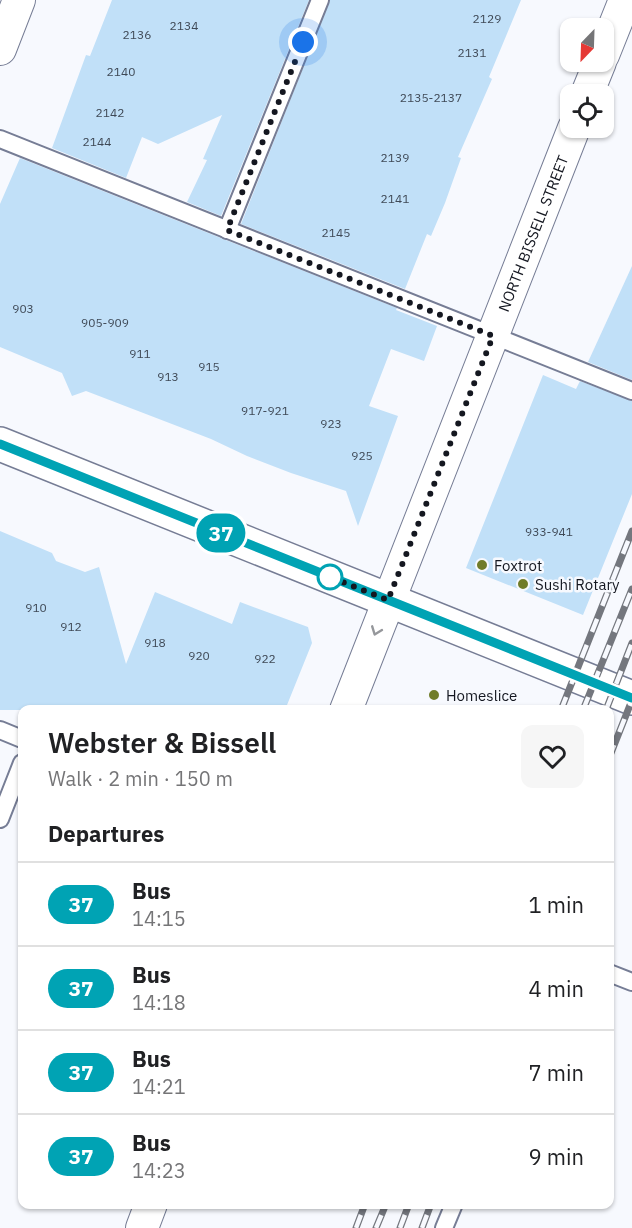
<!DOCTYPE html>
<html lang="en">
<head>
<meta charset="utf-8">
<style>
  body { margin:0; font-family:"IBM Plex Sans",sans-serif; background:#f6f6f6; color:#202124; height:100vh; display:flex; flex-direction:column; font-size:22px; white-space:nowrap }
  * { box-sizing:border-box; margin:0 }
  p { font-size:20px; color:#757577 }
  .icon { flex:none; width:33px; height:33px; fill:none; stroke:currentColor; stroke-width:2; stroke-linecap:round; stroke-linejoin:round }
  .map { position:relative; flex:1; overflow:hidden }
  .panel { position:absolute; left:18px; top:705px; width:596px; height:504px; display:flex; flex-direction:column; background:#fff; border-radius:12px; box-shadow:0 2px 4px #0004 }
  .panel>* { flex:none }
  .badge { padding:0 12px; border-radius:20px; font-size:21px; line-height:39px }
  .needle { width:39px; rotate:203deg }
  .fabs { position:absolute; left:560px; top:18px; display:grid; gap:12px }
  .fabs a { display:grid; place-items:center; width:54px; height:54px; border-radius:12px; background:#fff; box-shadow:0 2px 4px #0004; font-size:30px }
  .you { position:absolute; width:30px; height:30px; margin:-15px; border:4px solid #fff; border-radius:50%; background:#1a73e8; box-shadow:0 0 0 9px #1a73e833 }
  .map>.badge { position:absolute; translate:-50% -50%; box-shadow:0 0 0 3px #fff }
  h2 { padding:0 30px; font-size:22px; line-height:54px }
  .round { display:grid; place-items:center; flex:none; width:63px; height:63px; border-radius:12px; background:#f6f6f6 }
  .summary { display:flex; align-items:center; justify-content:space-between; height:102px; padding:0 30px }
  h1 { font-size:28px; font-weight:600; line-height:45px }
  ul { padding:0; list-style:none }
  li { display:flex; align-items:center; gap:18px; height:84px; padding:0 30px; border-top:2px solid #e0e0e0 }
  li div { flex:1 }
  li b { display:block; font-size:22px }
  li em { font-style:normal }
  li .badge { min-width:66px; font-weight:700; text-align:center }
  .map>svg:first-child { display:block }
  .building { fill:#c1e0f8 }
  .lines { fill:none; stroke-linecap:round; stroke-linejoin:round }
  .service-casing { stroke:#767d95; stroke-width:20 }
  .minor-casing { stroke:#767d95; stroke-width:34 }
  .tertiary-casing { stroke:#767d95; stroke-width:36 }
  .service { stroke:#fff; stroke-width:16 }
  .minor { stroke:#fff; stroke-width:32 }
  .tertiary { stroke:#fff; stroke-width:33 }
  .rail-casing { stroke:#74777e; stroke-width:7 }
  .rail { stroke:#f7f9fe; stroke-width:4.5; stroke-dasharray:14; stroke-linecap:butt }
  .oneway { stroke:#95979b }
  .line-casing { stroke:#fff; stroke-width:14 }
  .line { stroke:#00a3b4; stroke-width:9 }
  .walk { stroke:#141720; stroke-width:6; stroke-dasharray:0 10.8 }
  .poi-dot { fill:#707c29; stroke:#f7f9fe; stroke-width:2 }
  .stop-dot { fill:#fff; stroke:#00a3b4; stroke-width:3 }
  .labels { text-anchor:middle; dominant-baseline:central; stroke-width:5; stroke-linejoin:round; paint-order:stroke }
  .number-label { font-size:12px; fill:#3f4956 }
  .street-label { font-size:15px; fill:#141720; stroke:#f7f9fe }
  .poi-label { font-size:15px; fill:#141720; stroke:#f7f9fe; text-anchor:start }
</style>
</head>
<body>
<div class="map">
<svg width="632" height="1228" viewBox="0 0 632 1228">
  <rect width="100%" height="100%" fill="#f7f9fe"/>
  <!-- building -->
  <g class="building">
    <polygon points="112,0 309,0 221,216 187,202 207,160 203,159 222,115 158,144 142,137 126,178 52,148 86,55 90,56"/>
    <polygon points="330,0 521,0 489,77 492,79 458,157 461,158 445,203 431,236 427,234 405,289 241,224"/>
    <polygon points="20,158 397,308 396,310 437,326 424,361 391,349 369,406 398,416 358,526 346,491 291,473 247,456 211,439 86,391 72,396 62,373 0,347 0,204"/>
    <polygon points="632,266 632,380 588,362"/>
    <polygon points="543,375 576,389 580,381 632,401 632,494 583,615 466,568"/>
    <polygon points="0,531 52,553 56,561 85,572 99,567 126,664 155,592 232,624 240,602 308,627 312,643 285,710 0,710"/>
  </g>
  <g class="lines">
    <!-- service casing -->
    <g class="service-casing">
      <g id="service">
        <polyline points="0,139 632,391"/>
        <polyline points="227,230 320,0"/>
        <polyline points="0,730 22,739"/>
        <polyline points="0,819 22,763"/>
        <polyline points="609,973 632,982"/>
        <polyline points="444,1228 454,1204"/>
      </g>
    </g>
    <!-- minor casing -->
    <g class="minor-casing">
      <g id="minor">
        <polyline points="0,49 19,0"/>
        <polyline points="603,55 625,0"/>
        <polyline points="587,94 600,62"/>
        <path id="s1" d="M346,710L574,128"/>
        <polyline points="142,1228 151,1204"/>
      </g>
    </g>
    <!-- tertiary casing -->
    <g class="tertiary-casing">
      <polyline id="tertiary" points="0,444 632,698"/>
    </g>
    <!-- service -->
    <use href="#service" class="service"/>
    <!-- minor -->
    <use href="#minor" class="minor"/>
    <!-- tertiary -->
    <use href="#tertiary" class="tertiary"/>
    <!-- rail casing -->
    <g class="rail-casing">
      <g id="rail">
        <polyline points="561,710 632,531"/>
        <polyline points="583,710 632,589"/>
        <polyline points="606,710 632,643"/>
        <polyline points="609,758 632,700"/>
        <polyline points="356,1228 365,1204"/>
        <polyline points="376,1228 386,1204"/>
        <polyline points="400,1228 409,1204"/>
        <polyline points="422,1228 431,1204"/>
      </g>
    </g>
    <!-- rail -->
    <use href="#rail" class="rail"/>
  </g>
  <!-- one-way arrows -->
  <defs><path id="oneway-chevron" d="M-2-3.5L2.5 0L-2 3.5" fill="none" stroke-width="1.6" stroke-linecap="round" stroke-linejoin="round" transform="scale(1.5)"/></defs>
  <use class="oneway" href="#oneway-chevron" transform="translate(376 631) rotate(111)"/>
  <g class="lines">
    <!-- line casing -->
    <g class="line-casing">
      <polyline id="line" points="0,444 632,698"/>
    </g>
    <!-- line -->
    <use href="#line" class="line"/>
    <!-- walk -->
    <polyline class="walk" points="303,42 227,230 493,336 388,600 330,577"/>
  </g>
  <!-- markers -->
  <g class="poi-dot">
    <circle cx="482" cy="565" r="6"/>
    <circle cx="523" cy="584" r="6"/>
    <circle cx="434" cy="695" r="6"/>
  </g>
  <circle class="stop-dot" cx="330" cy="577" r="12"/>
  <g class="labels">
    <!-- number labels -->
    <g class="number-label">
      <text x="487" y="18">2129</text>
      <text x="184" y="25">2134</text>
      <text x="137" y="34">2136</text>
      <text x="472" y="52">2131</text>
      <text x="121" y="71">2140</text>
      <text x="431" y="97">2135-2137</text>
      <text x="110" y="112">2142</text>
      <text x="97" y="141">2144</text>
      <text x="395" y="157">2139</text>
      <text x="395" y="198">2141</text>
      <text x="336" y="232">2145</text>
      <text x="23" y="308">903</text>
      <text x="105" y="322">905-909</text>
      <text x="140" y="353">911</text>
      <text x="209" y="366">915</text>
      <text x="168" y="376">913</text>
      <text x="265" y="410">917-921</text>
      <text x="331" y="423">923</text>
      <text x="362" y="455">925</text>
      <text x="549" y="531">933-941</text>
      <text x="36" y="607">910</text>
      <text x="71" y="626">912</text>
      <text x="155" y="642">918</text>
      <text x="199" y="655">920</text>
      <text x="265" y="658">922</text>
    </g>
    <!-- street labels -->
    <g class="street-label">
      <text stroke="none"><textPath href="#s1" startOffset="512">NORTH BISSELL STREET</textPath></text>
    </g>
    <!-- poi labels -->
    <g class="poi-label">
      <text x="494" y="565">Foxtrot</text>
      <text x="535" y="584">Sushi Rotary</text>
      <text x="446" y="695">Homeslice</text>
    </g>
  </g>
</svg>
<div class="fabs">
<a><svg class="needle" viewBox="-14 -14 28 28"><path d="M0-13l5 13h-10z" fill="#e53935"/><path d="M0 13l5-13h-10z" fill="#757577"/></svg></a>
<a><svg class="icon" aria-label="locate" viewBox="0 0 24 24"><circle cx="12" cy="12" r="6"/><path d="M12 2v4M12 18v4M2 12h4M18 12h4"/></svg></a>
</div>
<div class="you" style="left:303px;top:42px"></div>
<b class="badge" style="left:221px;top:533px;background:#00a3b4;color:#fff">37</b>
<section class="panel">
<div class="summary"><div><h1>Webster &amp; Bissell</h1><p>Walk · 2 min · 150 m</p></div><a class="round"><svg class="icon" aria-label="heart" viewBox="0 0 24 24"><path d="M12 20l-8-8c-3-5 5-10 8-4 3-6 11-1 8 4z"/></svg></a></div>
<h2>Departures</h2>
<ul>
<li><span class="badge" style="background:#00a3b4;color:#fff">37</span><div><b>Bus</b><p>14:15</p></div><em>1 min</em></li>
<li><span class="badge" style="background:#00a3b4;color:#fff">37</span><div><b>Bus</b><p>14:18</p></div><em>4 min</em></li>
<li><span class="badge" style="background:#00a3b4;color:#fff">37</span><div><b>Bus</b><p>14:21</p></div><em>7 min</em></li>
<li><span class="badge" style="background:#00a3b4;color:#fff">37</span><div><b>Bus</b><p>14:23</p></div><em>9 min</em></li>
</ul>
</section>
</div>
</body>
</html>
